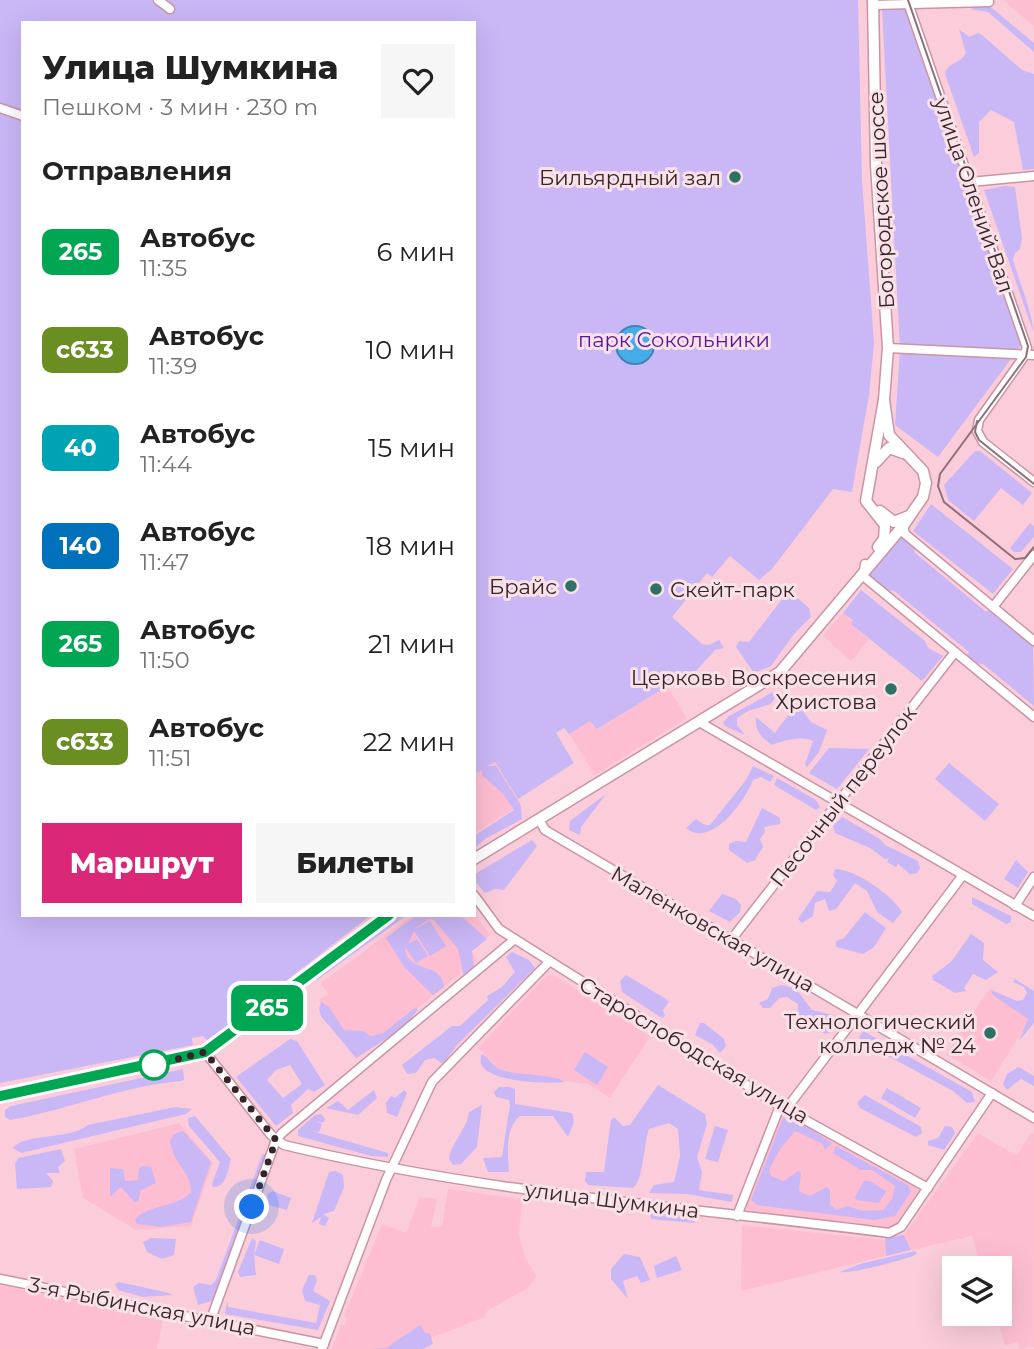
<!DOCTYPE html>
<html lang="ru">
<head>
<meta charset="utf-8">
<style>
  body { margin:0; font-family:Montserrat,sans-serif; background:#f6f6f6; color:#222; height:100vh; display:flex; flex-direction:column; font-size:26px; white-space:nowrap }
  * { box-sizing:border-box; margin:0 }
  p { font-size:23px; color:#767676 }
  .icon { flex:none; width:38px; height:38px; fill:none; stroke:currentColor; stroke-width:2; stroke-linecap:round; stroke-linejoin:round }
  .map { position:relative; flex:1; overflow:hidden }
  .sheet { position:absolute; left:21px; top:21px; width:455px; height:896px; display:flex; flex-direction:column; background:#fff; border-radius:0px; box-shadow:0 7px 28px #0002 }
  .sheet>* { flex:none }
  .badge { padding:0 14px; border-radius:10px; font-size:24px; line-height:46px }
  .controls { position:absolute; left:942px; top:1256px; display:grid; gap:14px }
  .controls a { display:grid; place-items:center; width:70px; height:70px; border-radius:0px; background:#fff; box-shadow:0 7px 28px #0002; font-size:35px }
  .you { position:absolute; width:35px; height:35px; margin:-18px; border:5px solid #fff; border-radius:50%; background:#1a73e8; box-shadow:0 0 0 10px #1a73e833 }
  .map>.badge { position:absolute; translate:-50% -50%; box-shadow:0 0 0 4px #fff }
  h2 { padding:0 21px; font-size:26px; line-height:63px }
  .round { display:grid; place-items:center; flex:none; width:74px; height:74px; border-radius:0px; background:#f6f6f6 }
  .head { display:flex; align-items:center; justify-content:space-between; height:119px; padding:0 21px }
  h1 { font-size:33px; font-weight:800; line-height:52px }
  .cta { display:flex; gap:14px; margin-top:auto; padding:14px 21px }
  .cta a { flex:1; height:80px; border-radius:0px; background:#db2777; color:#fff; font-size:28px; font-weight:800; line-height:80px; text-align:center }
  .cta a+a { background:#f6f6f6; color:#222 }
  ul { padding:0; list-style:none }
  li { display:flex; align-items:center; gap:21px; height:98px; padding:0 21px }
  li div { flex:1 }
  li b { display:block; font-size:26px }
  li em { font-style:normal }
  li .badge { min-width:77px; font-weight:700; text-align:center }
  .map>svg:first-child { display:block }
  .built { fill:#febed2 }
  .green { fill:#cab7f6; fill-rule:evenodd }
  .water { fill:#47adea; stroke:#4284b0; stroke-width:2 }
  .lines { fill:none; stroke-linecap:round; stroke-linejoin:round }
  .minor-casing { stroke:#ca94a5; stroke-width:11 }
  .major-casing { stroke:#ca94a5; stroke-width:13 }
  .minor { stroke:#fff; stroke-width:8 }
  .major { stroke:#fff; stroke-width:10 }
  .tram { stroke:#8f6f79; stroke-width:2 }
  .line-casing { stroke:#fff; stroke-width:16 }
  .line { stroke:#00a651; stroke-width:10 }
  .walk { stroke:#38232a; stroke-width:7; stroke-dasharray:0 12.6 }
  .poi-dot { fill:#2d7164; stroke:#f9e1e8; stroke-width:2.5 }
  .stop-dot { fill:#fff; stroke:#00a651; stroke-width:3.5 }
  .labels { text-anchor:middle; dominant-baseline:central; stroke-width:6; stroke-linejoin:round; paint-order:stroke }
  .poi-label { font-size:21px; fill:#38232a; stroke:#f9e1e8; text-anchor:end }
  .street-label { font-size:21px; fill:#38232a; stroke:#f9e1e8 }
  .park-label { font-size:21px; fill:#56159a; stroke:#f9e1e8 }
</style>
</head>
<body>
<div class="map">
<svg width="1034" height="1349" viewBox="0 0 1034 1349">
  <rect width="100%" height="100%" fill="#fbcddb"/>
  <!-- built -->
  <g class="built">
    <polygon points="1003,0 1034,0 1034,26"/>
    <polygon points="843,613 853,621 851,624 869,639 851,661 823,636"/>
    <polygon points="667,686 687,718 595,775 569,734 590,721 598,729"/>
    <polygon points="494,761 521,804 474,834 474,774"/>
    <polygon points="474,913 490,935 471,951 477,960 356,1058 319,1000 328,994 321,983 413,915 474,915"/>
    <polygon points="553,975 650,1036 610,1098 588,1084 503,1073 478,1048 546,976"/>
    <polygon points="990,988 1033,1015 991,1081 946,1054"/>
    <polygon points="783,1112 918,1186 920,1192 898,1224 889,1228 748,1211 745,1207"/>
    <polygon points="179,1123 213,1163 191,1226 136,1230 83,1198 74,1149"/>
    <polygon points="1031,1132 1034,1134 1034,1347 1020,1349 1017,1342 1005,1346 996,1314 999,1314 999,1269 982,1269 972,1236 911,1250 904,1235 978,1133 1017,1156"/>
    <polygon points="448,1189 522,1199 519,1235 525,1257 537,1277 526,1289 487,1311 485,1317 431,1338 396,1349 332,1349 341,1325 345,1325 347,1318 344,1316 382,1224 406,1233 420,1197 437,1199 431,1226 442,1227"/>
    <polygon points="742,1225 885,1240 886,1256 741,1291"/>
    <polygon points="0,1285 163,1318 157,1349 0,1349"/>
  </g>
  <!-- green -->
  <g class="green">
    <polygon points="0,0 858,0 862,180 874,343 869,395 852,492 833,489 772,569 759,580 730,556 712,577 707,573 672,617 702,644 709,645 719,640 724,648 715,650 687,681 679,679 597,729 590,721 569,734 564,728 556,733 574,763 518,799 495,762 487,766 496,766 521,806 522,819 485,839 474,849 474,836 514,810 503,794 482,775 482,770 474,774 474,23 23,23 23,915 371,915 208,1041 203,1036 192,1038 193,1045 0,1083"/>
    <polygon points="984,5 992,8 1034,43 1034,52 988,12 970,9"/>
    <polygon points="904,6 1022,344 938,457 895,425 900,349 882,8"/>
    <path d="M959,29L969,37L978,33L982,35L1022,70L1034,74V169L1023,170L1014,122L991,110L979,122V153L974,157L945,74C947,63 961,63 966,53Z"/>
    <path d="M1005,186L1015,187L1022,238L1020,249L1015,253L1013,260C1018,277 1034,318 1033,331L984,190Z"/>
    <polygon points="975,451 980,451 1032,493 1023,505 1001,488 974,521 948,500 944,485"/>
    <polygon points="931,504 1013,569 993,594 913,531"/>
    <polygon points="1030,523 1034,526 1034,537 1021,552 1014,552 1010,548"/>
    <polygon points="901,536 915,547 914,552 985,611 994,611 1033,645 1034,706 983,664 974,663 967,656 969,652 894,591 885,590 869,576"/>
    <polygon points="861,590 925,641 928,648 943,656 922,681 851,624 853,620 843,613"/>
    <polygon points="786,594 793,594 809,608 811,617 794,634 771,666 754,673 736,647 739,641 749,642"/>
    <polygon points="773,692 776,696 771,704 748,711 737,718 737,725 745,735 725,726 723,723 729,716"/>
    <path d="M794,707L801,709L811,722L827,730L819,752L807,767L805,764L813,741C800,735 782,741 772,745C761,737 755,731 756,717L775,733Z"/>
    <polygon points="829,748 869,749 837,789 809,773"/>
    <polygon points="949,763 999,804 985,821 935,779"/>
    <path d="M753,766L774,776L770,782L761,777L753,780C745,801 711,849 686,828L696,819L705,825H710L746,780Z"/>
    <polygon points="777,778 816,800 820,807 816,810 774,785"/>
    <polygon points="606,794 581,827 580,835 569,830 570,821"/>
    <polygon points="762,808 780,818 780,824 764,827 765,832 760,839 763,847 755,860 747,863 729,850 729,844 736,841 746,842"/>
    <polygon points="842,817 880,839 885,845 918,861 920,868 917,873 910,874 898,864 896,867 887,862 889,858 885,859 870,848 835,833 833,826"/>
    <polygon points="532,840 537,846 504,890 495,889 485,893 474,880 475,874"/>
    <polygon points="1016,860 1028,872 1018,888 1004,879"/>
    <path d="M835,869C855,869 892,895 902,912L893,923L877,912L867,891L855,883L836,909L829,911L825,899L815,903L813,916L802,923L798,919L817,891L830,892L837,881L833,875Z"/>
    <polygon points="722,894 736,899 741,905 740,912 730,922 709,911"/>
    <polygon points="972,897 1011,916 1011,922 1006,924 972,904"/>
    <polygon points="865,912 886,928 874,947 863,954 836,947 836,941 844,938"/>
    <polygon points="395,915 407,915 317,980 315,977"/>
    <path d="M417,915H460L487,939L472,951L474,967L464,977L458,949L434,920L429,919L415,929L430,921L446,946L430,956L414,931L408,944L417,939L428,956L416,963L406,948L405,950C409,974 442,961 444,987L433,995L405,968L386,938Z"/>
    <polygon points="971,934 984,943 983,960 998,972 986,980 973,974 964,988 966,991 955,993 933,980 932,976 951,962"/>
    <polygon points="512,952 529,960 535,968 457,1045 443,1064 434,1058 425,1060 416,1073 407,1074 402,1065 452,1026 460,1026 488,1000 487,996 502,987 515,972 506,957"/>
    <polygon points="626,975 666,999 669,1002 663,1010 665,1016 662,1018 622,992 620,981"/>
    <polygon points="1015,979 1034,991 1034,1023 1019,1041 1028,1019 993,995 991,990 1017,1001 1023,1000 1027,993 1024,987 1013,982"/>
    <polygon points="782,985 796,989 812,1010 836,1016 838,1023 831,1032 825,1034 797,1016 798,1004 787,997 779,998 770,1008 763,1008 759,1003 768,999 772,988"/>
    <polygon points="321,1002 329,1007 344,1030 363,1031 371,1036 383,1033 416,1007 418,1010 402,1029 356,1058 321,1016 319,1009"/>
    <polygon points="700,1023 704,1023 724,1039 726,1046 720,1053 713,1045 695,1035"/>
    <polygon points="863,1031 972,1092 975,1102 967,1103 953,1091 862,1042 859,1037"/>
    <path d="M290,1039L297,1041L325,1085L314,1092L308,1089L291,1105L293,1113L276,1126L236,1077ZM290,1065L302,1084L283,1098L267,1080L276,1070Z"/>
    <polygon points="585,1052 608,1067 597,1085 574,1070"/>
    <path d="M482,1054C489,1058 492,1065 499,1069C519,1077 551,1072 565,1082C548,1084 469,1083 482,1054Z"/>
    <polygon points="1019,1067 1034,1076 1034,1086 1021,1079 1007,1090 1003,1084 1007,1074"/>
    <path d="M183,1069L184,1080L181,1081C122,1086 68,1110 10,1120L5,1117V1110L11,1106Z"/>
    <path d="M658,1085L705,1114L707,1124L697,1157L702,1172L699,1190L733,1195L732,1202L687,1194L649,1193L654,1185L674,1182L680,1156L678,1129L669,1123L649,1129C643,1146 644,1179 633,1188L588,1185L585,1181L586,1172H604L611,1120L614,1117L623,1126L630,1125Z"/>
    <path d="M509,1087L515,1089V1104L572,1113L574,1122L568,1137L553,1116H520C504,1129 508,1154 509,1172H488L483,1158L502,1157L510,1105L509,1100L496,1097L494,1092L499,1087Z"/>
    <polygon points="887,1088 921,1108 915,1118 881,1098"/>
    <polygon points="374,1090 377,1098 358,1115 326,1108 338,1101 348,1110"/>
    <polygon points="404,1090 407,1093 397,1117 387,1113 386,1103 391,1096 395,1098"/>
    <polygon points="865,1095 921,1127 922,1133 916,1137 860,1108 857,1103"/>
    <path d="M482,1105L477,1147L461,1164L453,1165L449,1159C452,1141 467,1129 469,1112Z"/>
    <path d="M175,1107L192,1109L186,1114C130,1127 77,1140 21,1153L13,1148C24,1133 70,1140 88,1125Z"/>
    <polygon points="321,1114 325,1119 323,1123 315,1121 322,1124 319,1132 312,1131 388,1153 388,1157 371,1156 298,1136 298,1130 315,1115"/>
    <path d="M195,1116L231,1159C228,1170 226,1188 213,1187L212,1184L220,1162L189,1126L188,1118Z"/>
    <polygon points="783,1118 801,1123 832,1143 825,1150 823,1144 795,1131 780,1149 769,1170 771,1176 784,1181 798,1171 801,1173 799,1191 810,1196 827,1187 830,1190 830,1204 836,1210 848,1206 862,1211 883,1210 892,1199 895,1186 872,1170 861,1170 833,1153 836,1146 908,1185 911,1192 895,1216 874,1220 757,1205 751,1200"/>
    <polygon points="715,1126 728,1130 718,1162 705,1159"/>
    <polygon points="945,1126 952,1127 955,1133 944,1150 928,1145 928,1141 938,1138"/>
    <path d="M183,1131L211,1162L191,1222L162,1227L137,1224L135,1220C147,1204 177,1208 191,1192C192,1172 174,1166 170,1141L174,1134Z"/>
    <polygon points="61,1149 65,1161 58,1167 60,1173 46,1173 53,1181 51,1187 17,1189 15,1164 18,1158"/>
    <polygon points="266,1153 220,1286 212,1301 198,1305 193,1287 199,1283 211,1285 216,1280 262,1155"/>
    <polygon points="143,1166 151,1167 156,1183 141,1190 138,1202 134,1202 121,1187 110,1197 110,1168 123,1169 125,1181 138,1180 139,1168"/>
    <polygon points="336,1171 343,1175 344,1187 334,1211 323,1214 329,1218 325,1226 319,1224 321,1217 312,1223 329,1172"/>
    <polygon points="864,1181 870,1181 886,1191 879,1203 856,1200 855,1197"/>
    <polygon points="273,1191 291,1198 287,1210 265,1204 268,1194"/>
    <polygon points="650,1210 678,1213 681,1219 686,1215 693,1215 695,1219 694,1223 651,1219"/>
    <polygon points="904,1235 911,1250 886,1256 885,1238"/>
    <polygon points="151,1238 176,1239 174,1255 162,1259 147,1252 143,1242"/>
    <polygon points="252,1238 256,1241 254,1255 260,1240 284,1249 279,1264 254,1255 256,1275 240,1277 238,1272"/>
    <path d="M915,1251L917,1254C906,1260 850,1274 840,1272L860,1264Z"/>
    <polygon points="624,1254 640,1257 650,1280 641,1283 637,1276 623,1281 628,1299 611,1279 611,1269"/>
    <polygon points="676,1256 682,1270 657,1278 654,1266"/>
    <polygon points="309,1275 315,1275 317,1280 313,1291 330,1301 318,1330 225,1314 227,1301 228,1307 316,1323 320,1305 305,1301 302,1290"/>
    <polygon points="119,1282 169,1293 172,1295 143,1297 118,1290 115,1284"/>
    <polygon points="420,1325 425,1333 430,1334 433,1344 423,1349 370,1349 386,1348"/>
  </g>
  <!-- water -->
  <circle class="water" cx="635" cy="345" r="19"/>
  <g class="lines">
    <!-- minor casing -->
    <g class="minor-casing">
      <g id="minor">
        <polyline points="158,0 170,9"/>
        <polyline points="907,0 1027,348 1023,358 979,420 977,431 983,442 1034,482"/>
        <polyline points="873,5 989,2"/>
        <polyline points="0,108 23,116"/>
        <polyline points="970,182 1034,176"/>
        <polyline points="888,348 1034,355"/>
        <polyline points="903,526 905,534 1034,641"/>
        <polyline points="865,564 863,576 1034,717"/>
        <polyline points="993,607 1034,555"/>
        <polyline points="701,723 1034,916"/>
        <polyline points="540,821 545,830 1034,1118"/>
        <polyline points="474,895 499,929 780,1106 928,1188"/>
        <polyline points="1015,906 1034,877"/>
        <polyline points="731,940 955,652"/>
        <path d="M205,1052L271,1135L284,1145C483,1193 687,1207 889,1233L901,1227L992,1093"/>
        <polyline points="787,1108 963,875"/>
        <polyline points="737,1216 780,1106"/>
        <polyline points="0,1279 324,1344"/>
        <polyline points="211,1319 276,1140 282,1133 515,939"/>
        <polyline points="322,1349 386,1180 432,1082 550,961"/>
      </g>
    </g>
    <!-- major casing -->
    <g class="major-casing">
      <g id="major">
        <polyline points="873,0 876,165 888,348 884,400 866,501 885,525 884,539 878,547"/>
        <polyline points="876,462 889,448 903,453"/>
        <polyline points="880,511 894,522 909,516"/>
        <polyline points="474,859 780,672 903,526 923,497 926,483 923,471 889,435 884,400"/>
        <polyline points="0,1096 205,1052 389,915"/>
      </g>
    </g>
    <!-- minor -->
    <use href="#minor" class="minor"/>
    <!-- major -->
    <use href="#major" class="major"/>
    <!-- tram -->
    <g class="tram">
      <polyline points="908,0 1028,346 1026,357 940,474 938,486 944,502 1015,559 1025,558 1034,547"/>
      <polyline points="977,421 975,432 979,440 1034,484"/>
    </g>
  </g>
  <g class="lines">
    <!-- line casing -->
    <g class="line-casing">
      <polyline id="line" points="0,1096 205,1052 389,915"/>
    </g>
    <!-- line -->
    <use href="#line" class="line"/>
    <!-- walk -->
    <polyline class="walk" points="154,1065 205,1052 276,1140 252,1207"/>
  </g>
  <!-- markers -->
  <g class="poi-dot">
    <circle cx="735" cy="177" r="7"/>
    <circle cx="571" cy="586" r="7"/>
    <circle cx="656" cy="589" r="7"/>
    <circle cx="891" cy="689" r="7"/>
    <circle cx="990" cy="1033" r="7"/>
  </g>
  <circle class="stop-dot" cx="154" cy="1065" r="14"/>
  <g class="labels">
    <!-- poi labels -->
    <g class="poi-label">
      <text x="721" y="177">Бильярдный зал</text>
      <text x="557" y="586">Брайс</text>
      <text x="670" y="589" text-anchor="start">Скейт-парк</text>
      <text x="877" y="677">Церковь Воскресения<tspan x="877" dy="24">Христова</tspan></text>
      <text x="976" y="1021">Технологический<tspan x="976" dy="24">колледж № 24</tspan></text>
    </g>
    <!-- street labels -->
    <g class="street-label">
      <text transform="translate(974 195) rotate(71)">улица Олений Вал</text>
      <text transform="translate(881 200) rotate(-93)">Богородское шоссе</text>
      <text transform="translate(843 796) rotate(-52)">Песочный переулок</text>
      <text transform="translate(713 929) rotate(30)">Маленковская улица</text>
      <text transform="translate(694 1050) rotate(31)">Старослободская улица</text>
      <text transform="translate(612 1200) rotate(7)">улица Шумкина</text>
      <text transform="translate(142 1306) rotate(11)">3-я Рыбинская улица</text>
    </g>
    <!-- park labels -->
    <g class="park-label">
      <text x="674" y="339">парк Сокольники</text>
    </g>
  </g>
</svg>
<div class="controls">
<a><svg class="icon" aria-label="layers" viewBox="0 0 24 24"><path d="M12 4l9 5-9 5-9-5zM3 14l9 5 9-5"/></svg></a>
</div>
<div class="you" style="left:252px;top:1207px"></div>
<b class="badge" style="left:267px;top:1008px;background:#00a651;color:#fff">265</b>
<section class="sheet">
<div class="head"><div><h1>Улица Шумкина</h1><p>Пешком · 3 мин · 230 m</p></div><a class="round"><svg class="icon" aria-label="heart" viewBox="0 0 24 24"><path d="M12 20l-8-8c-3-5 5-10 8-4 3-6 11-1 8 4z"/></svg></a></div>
<h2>Отправления</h2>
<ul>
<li><span class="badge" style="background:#00a651;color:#fff">265</span><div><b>Автобус</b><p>11:35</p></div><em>6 мин</em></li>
<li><span class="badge" style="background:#6b8e23;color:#fff">с633</span><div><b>Автобус</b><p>11:39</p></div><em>10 мин</em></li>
<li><span class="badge" style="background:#00a3b4;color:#fff">40</span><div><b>Автобус</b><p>11:44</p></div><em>15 мин</em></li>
<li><span class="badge" style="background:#0072bc;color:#fff">140</span><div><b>Автобус</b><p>11:47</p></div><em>18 мин</em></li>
<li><span class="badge" style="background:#00a651;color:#fff">265</span><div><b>Автобус</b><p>11:50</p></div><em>21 мин</em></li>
<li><span class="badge" style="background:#6b8e23;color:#fff">с633</span><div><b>Автобус</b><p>11:51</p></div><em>22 мин</em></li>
</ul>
<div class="cta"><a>Маршрут</a><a>Билеты</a></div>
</section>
</div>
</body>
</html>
